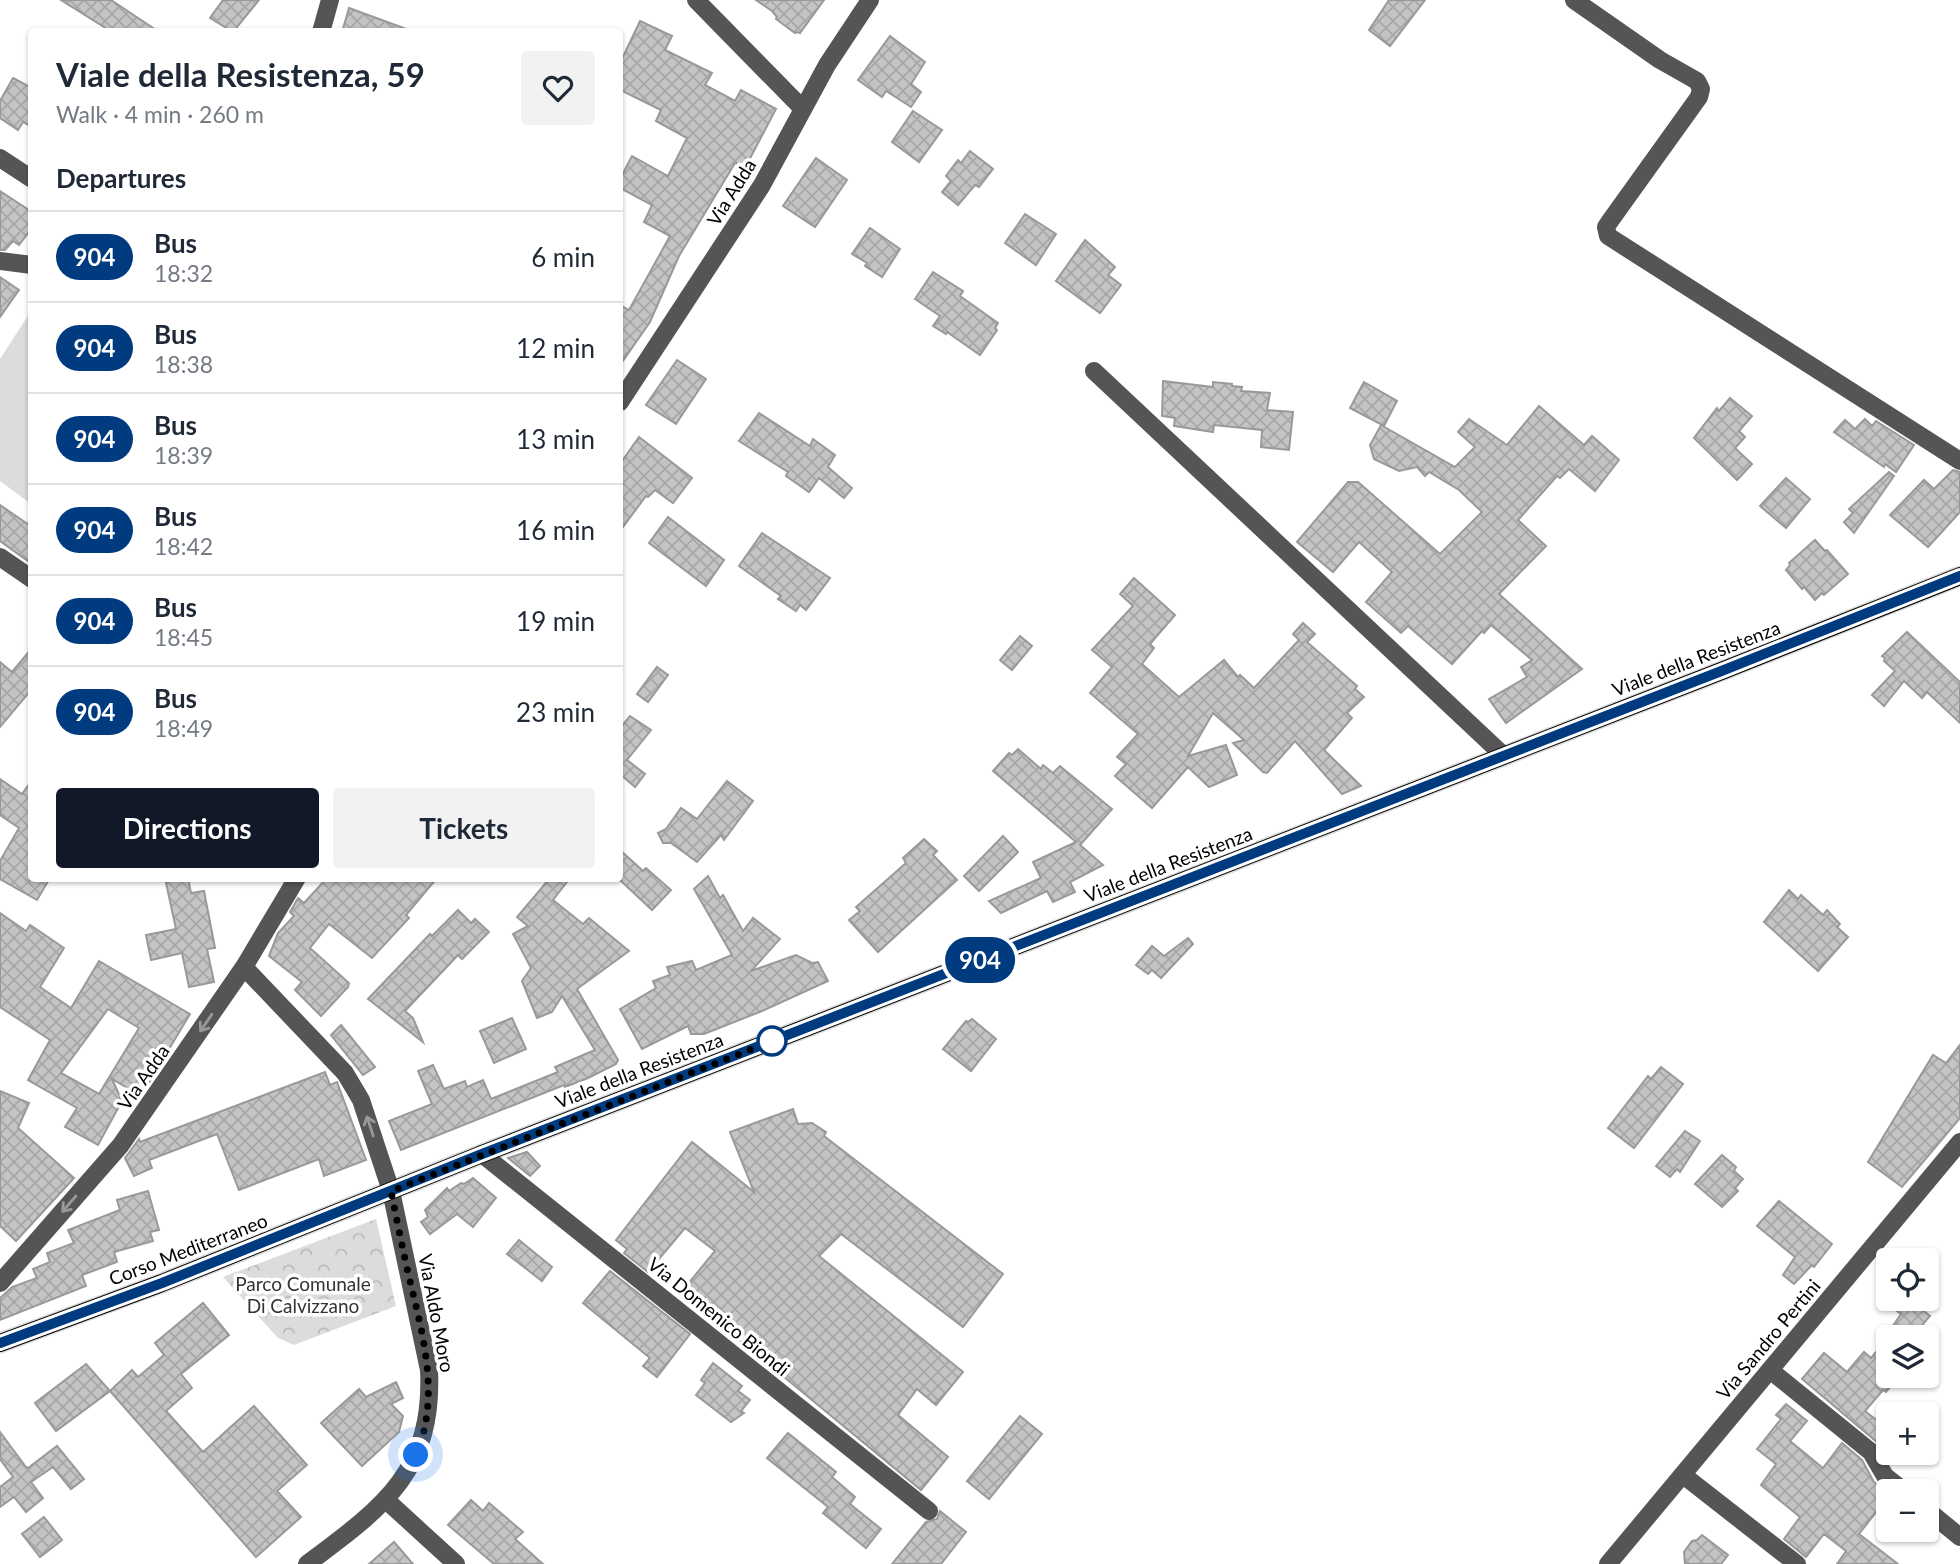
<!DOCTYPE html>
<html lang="en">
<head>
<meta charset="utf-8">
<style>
  body { margin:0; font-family:Lato,sans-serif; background:#f2f2f3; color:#1f2937; height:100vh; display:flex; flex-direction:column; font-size:26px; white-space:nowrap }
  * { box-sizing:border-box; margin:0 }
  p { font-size:23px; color:#747a83 }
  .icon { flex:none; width:38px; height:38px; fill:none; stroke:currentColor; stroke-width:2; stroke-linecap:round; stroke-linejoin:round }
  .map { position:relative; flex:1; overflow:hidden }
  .sheet { position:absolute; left:28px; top:28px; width:595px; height:854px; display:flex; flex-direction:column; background:#fff; border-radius:7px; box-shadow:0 2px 5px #0004 }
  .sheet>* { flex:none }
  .badge { padding:0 14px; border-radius:23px; font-size:24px; line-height:46px }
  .fabs { position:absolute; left:1876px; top:1248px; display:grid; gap:14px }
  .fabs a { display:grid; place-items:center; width:63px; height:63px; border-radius:7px; background:#fff; box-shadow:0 2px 5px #0004; font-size:35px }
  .you { position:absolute; width:35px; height:35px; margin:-18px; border:5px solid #fff; border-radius:50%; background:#1a73e8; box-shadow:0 0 0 10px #1a73e833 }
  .map>.badge { position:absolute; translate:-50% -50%; box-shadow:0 0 0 4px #fff }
  h2 { padding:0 28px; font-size:26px; line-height:63px }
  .round { display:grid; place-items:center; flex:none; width:74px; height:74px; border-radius:7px; background:#f2f2f3 }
  .head { display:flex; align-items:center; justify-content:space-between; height:119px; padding:0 28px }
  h1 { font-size:33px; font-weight:700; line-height:52px }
  .primary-button { display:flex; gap:14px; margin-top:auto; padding:14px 28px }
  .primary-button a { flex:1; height:80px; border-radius:7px; background:#111827; color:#fff; font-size:28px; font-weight:700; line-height:80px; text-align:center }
  .primary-button a+a { background:#f2f2f3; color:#1f2937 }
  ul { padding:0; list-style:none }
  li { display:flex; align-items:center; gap:21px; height:91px; padding:0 28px; border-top:2px solid #e0e1e3 }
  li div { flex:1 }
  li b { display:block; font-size:26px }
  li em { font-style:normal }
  li .badge { min-width:77px; font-weight:700; text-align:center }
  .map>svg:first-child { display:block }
  .green { fill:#dcdcdc }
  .park { fill:url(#park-crowns) }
  .building { fill:url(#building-cross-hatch); stroke:#999; stroke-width:2; fill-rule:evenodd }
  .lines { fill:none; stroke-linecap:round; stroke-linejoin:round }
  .major-casing { stroke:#dbdbdb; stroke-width:21 }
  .minor { stroke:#555; stroke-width:18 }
  .major { stroke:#000; stroke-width:18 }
  .oneway { stroke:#999 }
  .line-casing { stroke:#fff; stroke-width:16 }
  .line { stroke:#003b80; stroke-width:10 }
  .walk { stroke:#000; stroke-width:7; stroke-dasharray:0 12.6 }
  .stop-dot { fill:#fff; stroke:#003b80; stroke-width:3.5 }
  .labels { text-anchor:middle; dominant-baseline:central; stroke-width:7; stroke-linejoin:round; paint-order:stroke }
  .street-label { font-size:19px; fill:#000; stroke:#fff }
  .park-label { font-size:19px; fill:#333; stroke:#fff }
</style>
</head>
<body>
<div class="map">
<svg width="1960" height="1564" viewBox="0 0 1960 1564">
  <defs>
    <pattern id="park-crowns" width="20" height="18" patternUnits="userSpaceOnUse" patternTransform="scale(1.75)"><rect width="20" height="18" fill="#dcdcdc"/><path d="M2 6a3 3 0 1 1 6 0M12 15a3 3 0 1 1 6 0" fill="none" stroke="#bbb"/></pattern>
    <pattern id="building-cross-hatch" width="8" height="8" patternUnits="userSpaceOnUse" patternTransform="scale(1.75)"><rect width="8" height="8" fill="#c4c4c4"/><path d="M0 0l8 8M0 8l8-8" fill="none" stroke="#a7a7a7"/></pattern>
  </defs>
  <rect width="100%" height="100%" fill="#fff"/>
  <!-- green -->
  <polygon class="green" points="31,311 32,311 31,504 0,481 0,359"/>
  <!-- park -->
  <polygon class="park" points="376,1219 396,1306 294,1345 278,1338 223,1277"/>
  <!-- building -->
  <g class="building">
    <polygon points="61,0 111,0 159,32 112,32"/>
    <polygon points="223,0 259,0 233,32 210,18"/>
    <polygon points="756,0 824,0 800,33 797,32 795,33 776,19 777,17 772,11"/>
    <polygon points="1389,0 1425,0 1390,46 1369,30"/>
    <polygon points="349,8 409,30 409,32 342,32"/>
    <polygon points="640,21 672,36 665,50 712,73 705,85 735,101 741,90 776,109 745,168 735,163 679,256 650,322 620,365 620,305 629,310 670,236 644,222 652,205 620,188 620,179 632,156 668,176 687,138 656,121 661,110 620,90 620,63"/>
    <polygon points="890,36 925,62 911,84 921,92 911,107 886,91 882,97 858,80"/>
    <polygon points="13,78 32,88 32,127 23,122 18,130 0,118 0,101"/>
    <polygon points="913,111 942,130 919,162 892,142"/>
    <polygon points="970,151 993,169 979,187 975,185 958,205 942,192 951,181 946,176 958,160 961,163"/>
    <polygon points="816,158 847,180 815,227 783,206"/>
    <polygon points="0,191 32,212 32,228 19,245 13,241 5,250 0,250"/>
    <polygon points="1025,214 1056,234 1036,265 1005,243"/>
    <polygon points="870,228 900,249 882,277 865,266 867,263 852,254"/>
    <polygon points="1085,240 1115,267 1108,275 1121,285 1100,313 1056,281"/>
    <polygon points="933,272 963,291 960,296 998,323 995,328 997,330 980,355 947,332 946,334 933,326 940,316 915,299"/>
    <polygon points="0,277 19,290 0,317"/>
    <polygon points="677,360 706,379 676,424 646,405"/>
    <polygon points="1163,381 1213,387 1213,382 1232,384 1232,386 1242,387 1241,391 1270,393 1267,410 1293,412 1289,450 1261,447 1262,430 1214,425 1213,432 1174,426 1175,418 1162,416"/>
    <polygon points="1364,382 1397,401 1384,426 1350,408"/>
    <polygon points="1730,398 1752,416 1739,431 1745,437 1735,448 1752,464 1737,480 1694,438 1717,408 1719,411"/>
    <polygon points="1539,406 1584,445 1592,436 1619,460 1595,491 1569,469 1560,478 1557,476 1518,520 1546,546 1499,594 1582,669 1506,723 1489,699 1527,677 1521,667 1532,660 1491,625 1484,633 1482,631 1452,664 1408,626 1401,633 1366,602 1392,572 1359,542 1333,572 1297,542 1348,482 1358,482 1440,554 1482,512 1459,490 1429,472 1425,476 1417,467 1399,471 1374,459 1370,445 1381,425 1455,467 1475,447 1458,432 1469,419 1507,445"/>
    <polygon points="759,413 810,446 813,439 835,455 828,467 852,488 844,498 819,478 809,492 786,476 788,472 739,441"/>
    <polygon points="1865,419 1872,426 1876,421 1914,445 1896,472 1885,464 1884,467 1834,432 1845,420 1855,429"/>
    <polygon points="639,437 692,478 673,503 655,490 648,497 646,496 620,531 620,464"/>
    <polygon points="1953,470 1960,472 1960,512 1928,547 1890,515 1924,480 1934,489"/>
    <polygon points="1889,472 1894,476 1854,533 1844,522 1853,513 1849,509"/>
    <polygon points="1786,478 1810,499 1786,528 1760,506"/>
    <polygon points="0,505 32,527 32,564 0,541"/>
    <polygon points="668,517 724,560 706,586 649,543"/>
    <polygon points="762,533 830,578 806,610 800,605 796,611 778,599 781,596 739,566"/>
    <polygon points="1815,540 1825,551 1827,550 1848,574 1824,595 1822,593 1815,600 1804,587 1802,589 1786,570 1790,565 1789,563"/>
    <polygon points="1134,578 1175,615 1150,644 1154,648 1142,664 1179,697 1224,660 1238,677 1240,675 1254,688 1299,640 1293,634 1303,623 1315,634 1307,642 1357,686 1355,689 1364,697 1347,713 1352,718 1324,750 1361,786 1342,794 1295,741 1267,773 1263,772 1233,743 1244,740 1213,713 1188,756 1226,745 1237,775 1209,787 1188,767 1152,808 1115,776 1126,764 1117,757 1138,734 1090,693 1112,667 1092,650 1133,606 1120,594"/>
    <polygon points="1907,632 1960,682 1960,723 1927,692 1922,698 1904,681 1884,706 1872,695 1895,671 1884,661 1885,658 1882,656"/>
    <polygon points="1020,636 1032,646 1012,670 1000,660"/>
    <polygon points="32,648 32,689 0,727 0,662 12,672"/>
    <polygon points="657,667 668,675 648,702 637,694"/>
    <polygon points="630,716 651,730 627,760 645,774 635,787 620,774 620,728"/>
    <polygon points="1018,749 1041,769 1043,765 1053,773 1060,766 1112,809 1080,845 1103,865 1070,882 1075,892 1053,902 1047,891 1001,913 989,901 1041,878 1033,862 1076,842 993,771 1009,753 1012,755"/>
    <polygon points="0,779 22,794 32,780 32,878 50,878 37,900 0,879 0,861 19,828 0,815"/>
    <polygon points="727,781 753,801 724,840 721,835 697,862 671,843 663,843 658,833 666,829 681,808 697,819"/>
    <polygon points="1003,836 1018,852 979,891 964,876"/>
    <polygon points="924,839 937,851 933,855 957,880 878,952 849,920 860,911 856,907 906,863 903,858"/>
    <polygon points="620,850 643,871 646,868 671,890 652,910 620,880"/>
    <polygon points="708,876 720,898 723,895 743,931 753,918 780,939 751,971 796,955 812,963 818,962 828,981 762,1011 704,1034 691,1034 688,1026 642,1049 620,1009 656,988 653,981 670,975 667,967 692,961 696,970 732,955 694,889"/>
    <polygon points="165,878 188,878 191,893 204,891 215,948 207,949 214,982 189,987 182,953 151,960 146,935 176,929"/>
    <polygon points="327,878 437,878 406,915 409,918 372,958 329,924 310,948 349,983 348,987 321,1016 295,990 302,982 269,956 278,933 294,916 290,912 298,898 304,903"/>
    <polygon points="550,878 570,878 553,900 583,924 589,918 629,951 577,989 618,1060 616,1064 588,1078 565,1087 564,1085 401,1150 389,1121 432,1104 418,1071 433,1065 444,1089 465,1081 467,1087 483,1080 491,1099 558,1072 555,1067 595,1050 562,996 552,1012 537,1018 522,981 531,968 513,934 528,926 517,917"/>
    <polygon points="1789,890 1798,899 1801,895 1823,915 1827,910 1840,924 1837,927 1848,937 1818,971 1764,922"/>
    <polygon points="458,910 471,923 475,919 489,932 462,959 458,955 405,1011 413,1018 423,1042 368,999 430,934 432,936"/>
    <path d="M0,913L26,931L30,925L64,948L40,987L71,1008L99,961L190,1014L141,1096L112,1079L122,1101L98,1145L65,1127L77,1108L28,1080L50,1040L0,1007ZM108,1009L139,1028L99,1094L61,1073Z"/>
    <polygon points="1188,938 1193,944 1161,978 1152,970 1148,974 1136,965 1152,946 1164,956"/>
    <polygon points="512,1018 526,1049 494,1063 480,1031"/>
    <polygon points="972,1019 996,1039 971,1071 943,1049 966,1021 968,1022"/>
    <polygon points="341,1025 375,1067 363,1075 331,1035"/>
    <polygon points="1960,1045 1960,1118 1902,1187 1868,1162 1933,1055 1946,1063"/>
    <polygon points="1661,1067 1683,1084 1634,1148 1608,1128 1648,1076 1651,1079"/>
    <polygon points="325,1072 330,1085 337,1082 366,1160 324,1176 319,1159 239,1190 217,1134 149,1160 152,1168 134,1176 125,1158 139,1139 140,1142"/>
    <polygon points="0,1091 29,1103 18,1128 74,1178 16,1241 0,1226"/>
    <polygon points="793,1109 798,1124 812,1123 826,1132 824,1136 1003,1274 963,1327 841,1234 819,1256 963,1372 936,1405 917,1389 898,1415 948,1457 921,1490 703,1310 709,1303 687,1285 715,1251 685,1228 648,1272 624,1253 627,1249 616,1240 692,1142 754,1192 730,1132"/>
    <polygon points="1685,1131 1700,1141 1680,1172 1677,1169 1670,1177 1656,1166"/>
    <polygon points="527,1152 540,1166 530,1176 508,1158"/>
    <polygon points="1722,1155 1736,1167 1734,1171 1743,1179 1735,1188 1738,1191 1722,1207 1695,1184"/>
    <polygon points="473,1178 496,1198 473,1227 457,1214 430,1234 421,1222 428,1217 425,1210 447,1188 449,1191 461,1183 464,1184"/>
    <polygon points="148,1191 159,1230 150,1232 153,1241 114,1252 117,1262 82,1275 86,1286 0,1320 0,1298 12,1287 37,1278 33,1269 50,1262 47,1253 74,1243 68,1230 120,1210 117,1200"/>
    <polygon points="1779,1201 1832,1244 1814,1267 1812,1265 1794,1284 1783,1275 1795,1257 1757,1226"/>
    <polygon points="519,1240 552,1267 542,1281 507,1254"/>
    <polygon points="610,1271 690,1334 657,1377 643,1366 650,1358 583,1303"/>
    <polygon points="1901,1298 1926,1298 1919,1307 1930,1316 1912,1337 1899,1337 1890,1330 1901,1314 1893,1308"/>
    <polygon points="203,1303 229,1335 181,1374 192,1388 166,1411 203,1452 254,1406 307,1465 277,1491 301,1517 256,1557 110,1391 132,1370 138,1377 164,1355 155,1343"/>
    <polygon points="1888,1338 1888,1376 1897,1379 1886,1392 1883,1390 1865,1411 1888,1429 1888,1459 1878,1443 1802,1379 1824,1353 1847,1372 1864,1352 1871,1358"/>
    <polygon points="713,1363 742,1386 738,1391 750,1400 741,1411 744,1413 731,1422 696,1395 705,1383 701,1380"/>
    <polygon points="86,1364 110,1391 56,1431 35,1403"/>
    <polygon points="396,1382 403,1398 391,1404 403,1416 399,1432 362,1466 321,1423 359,1389 366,1397"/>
    <polygon points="1786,1404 1807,1421 1790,1441 1823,1468 1842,1443 1862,1460 1874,1482 1888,1493 1888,1497 1859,1534 1898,1564 1837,1564 1846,1551 1824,1534 1806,1557 1784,1539 1800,1517 1761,1485 1776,1464 1757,1449 1781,1419 1776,1415"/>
    <polygon points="1020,1416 1042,1434 989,1499 967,1481"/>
    <polygon points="0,1432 26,1467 28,1468 57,1446 84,1479 71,1489 53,1467 31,1482 43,1498 26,1512 14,1497 0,1507 0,1487 13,1477 0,1459"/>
    <polygon points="788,1433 836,1472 832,1477 855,1497 850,1504 881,1529 866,1548 823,1513 828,1507 767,1458"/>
    <polygon points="471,1500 483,1511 489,1503 523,1532 515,1539 543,1564 494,1564 448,1525"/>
    <polygon points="940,1511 966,1532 941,1564 892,1564 926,1522 937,1519"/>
    <polygon points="44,1517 62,1540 40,1557 22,1534"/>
    <polygon points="1702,1535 1728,1555 1721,1564 1685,1564 1684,1552 1692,1541 1697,1540"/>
    <polygon points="394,1542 413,1564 369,1564"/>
  </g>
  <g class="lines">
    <!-- major casing -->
    <g class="major-casing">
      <polyline id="major" points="0,1343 162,1283 482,1154 1724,670 1960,576"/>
    </g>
    <!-- minor -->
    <g class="minor">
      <polyline points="696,0 802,108"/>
      <polyline points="1574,0 1660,60 1697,81 1701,89 1699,97 1610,221 1606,227 1608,236 1960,461"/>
      <polyline points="321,32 330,0"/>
      <polyline points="0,158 32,179"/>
      <polyline points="0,261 32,265"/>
      <polyline points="1094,371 1503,755"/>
      <polyline points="620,402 762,185 827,65 870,0"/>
      <polyline points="0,557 32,579"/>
      <path d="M244,967L345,1073L361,1100L391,1191L429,1370C434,1472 382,1508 307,1564"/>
      <polyline points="482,1154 929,1511"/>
      <polyline points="0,1283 120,1146 244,967 297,878"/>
      <polyline points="1770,1370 1871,1452 1885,1476 1904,1491"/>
      <polyline points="1683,1475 1797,1564"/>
      <polyline points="386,1500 456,1564"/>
      <polyline points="1927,1510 1960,1537"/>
      <polyline points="1608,1564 1960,1142"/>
    </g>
    <!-- major -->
    <use href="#major" class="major"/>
  </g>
  <!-- one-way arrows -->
  <defs><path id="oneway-shaft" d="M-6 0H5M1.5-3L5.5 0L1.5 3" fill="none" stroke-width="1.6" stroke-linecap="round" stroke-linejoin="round" transform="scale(1.75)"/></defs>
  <g class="oneway">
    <use href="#oneway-shaft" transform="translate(206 1023) rotate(124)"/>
    <use href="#oneway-shaft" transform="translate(370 1126) rotate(-108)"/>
    <use href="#oneway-shaft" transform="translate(69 1204) rotate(131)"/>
  </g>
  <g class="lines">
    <!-- line casing -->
    <g class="line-casing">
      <polyline id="line" points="0,1343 162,1283 482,1154 1724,670 1960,576"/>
    </g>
    <!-- line -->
    <use href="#line" class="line"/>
    <!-- walk -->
    <path class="walk" d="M416,1455C440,1398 424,1339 410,1281C403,1251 397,1221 391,1191L775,1040L772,1041"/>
  </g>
  <!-- markers -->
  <circle class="stop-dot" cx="772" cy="1041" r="14"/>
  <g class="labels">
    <!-- street labels -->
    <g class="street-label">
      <text transform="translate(731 192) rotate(-58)">Via Adda</text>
      <text transform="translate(1696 658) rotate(-21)">Viale della Resistenza</text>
      <text transform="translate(1168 864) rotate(-21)">Viale della Resistenza</text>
      <text transform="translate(639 1070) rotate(-21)">Viale della Resistenza</text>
      <text transform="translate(143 1077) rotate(-55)">Via Adda</text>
      <text transform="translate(188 1249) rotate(-21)">Corso Mediterraneo</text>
      <text transform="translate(437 1313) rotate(79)">Via Aldo Moro</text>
      <text transform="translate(719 1316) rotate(39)">Via Domenico Biondi</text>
      <text transform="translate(1768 1339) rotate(-50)">Via Sandro Pertini</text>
    </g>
    <!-- park labels -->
    <g class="park-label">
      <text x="303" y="1283">Parco Comunale<tspan x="303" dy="22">Di Calvizzano</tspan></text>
    </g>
  </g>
</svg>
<div class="fabs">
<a><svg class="icon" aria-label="locate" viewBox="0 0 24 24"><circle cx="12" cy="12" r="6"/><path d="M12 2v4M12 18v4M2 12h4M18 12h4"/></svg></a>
<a><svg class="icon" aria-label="layers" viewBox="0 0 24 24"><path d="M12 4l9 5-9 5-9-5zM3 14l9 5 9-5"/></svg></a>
<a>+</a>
<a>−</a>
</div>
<div class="you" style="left:416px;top:1455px"></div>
<b class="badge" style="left:980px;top:960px;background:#003b80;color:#fff">904</b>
<section class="sheet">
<div class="head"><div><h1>Viale della Resistenza, 59</h1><p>Walk · 4 min · 260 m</p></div><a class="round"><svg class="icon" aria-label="heart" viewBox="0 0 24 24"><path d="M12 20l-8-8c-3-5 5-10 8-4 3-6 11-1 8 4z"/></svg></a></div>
<h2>Departures</h2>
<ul>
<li><span class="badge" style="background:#003b80;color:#fff">904</span><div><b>Bus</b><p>18:32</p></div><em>6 min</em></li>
<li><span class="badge" style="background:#003b80;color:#fff">904</span><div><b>Bus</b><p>18:38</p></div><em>12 min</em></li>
<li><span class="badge" style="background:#003b80;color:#fff">904</span><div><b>Bus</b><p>18:39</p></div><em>13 min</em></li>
<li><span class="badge" style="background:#003b80;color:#fff">904</span><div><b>Bus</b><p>18:42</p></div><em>16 min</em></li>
<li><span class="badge" style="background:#003b80;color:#fff">904</span><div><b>Bus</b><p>18:45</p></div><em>19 min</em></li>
<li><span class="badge" style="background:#003b80;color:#fff">904</span><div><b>Bus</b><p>18:49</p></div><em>23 min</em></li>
</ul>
<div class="primary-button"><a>Directions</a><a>Tickets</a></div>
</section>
</div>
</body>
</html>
